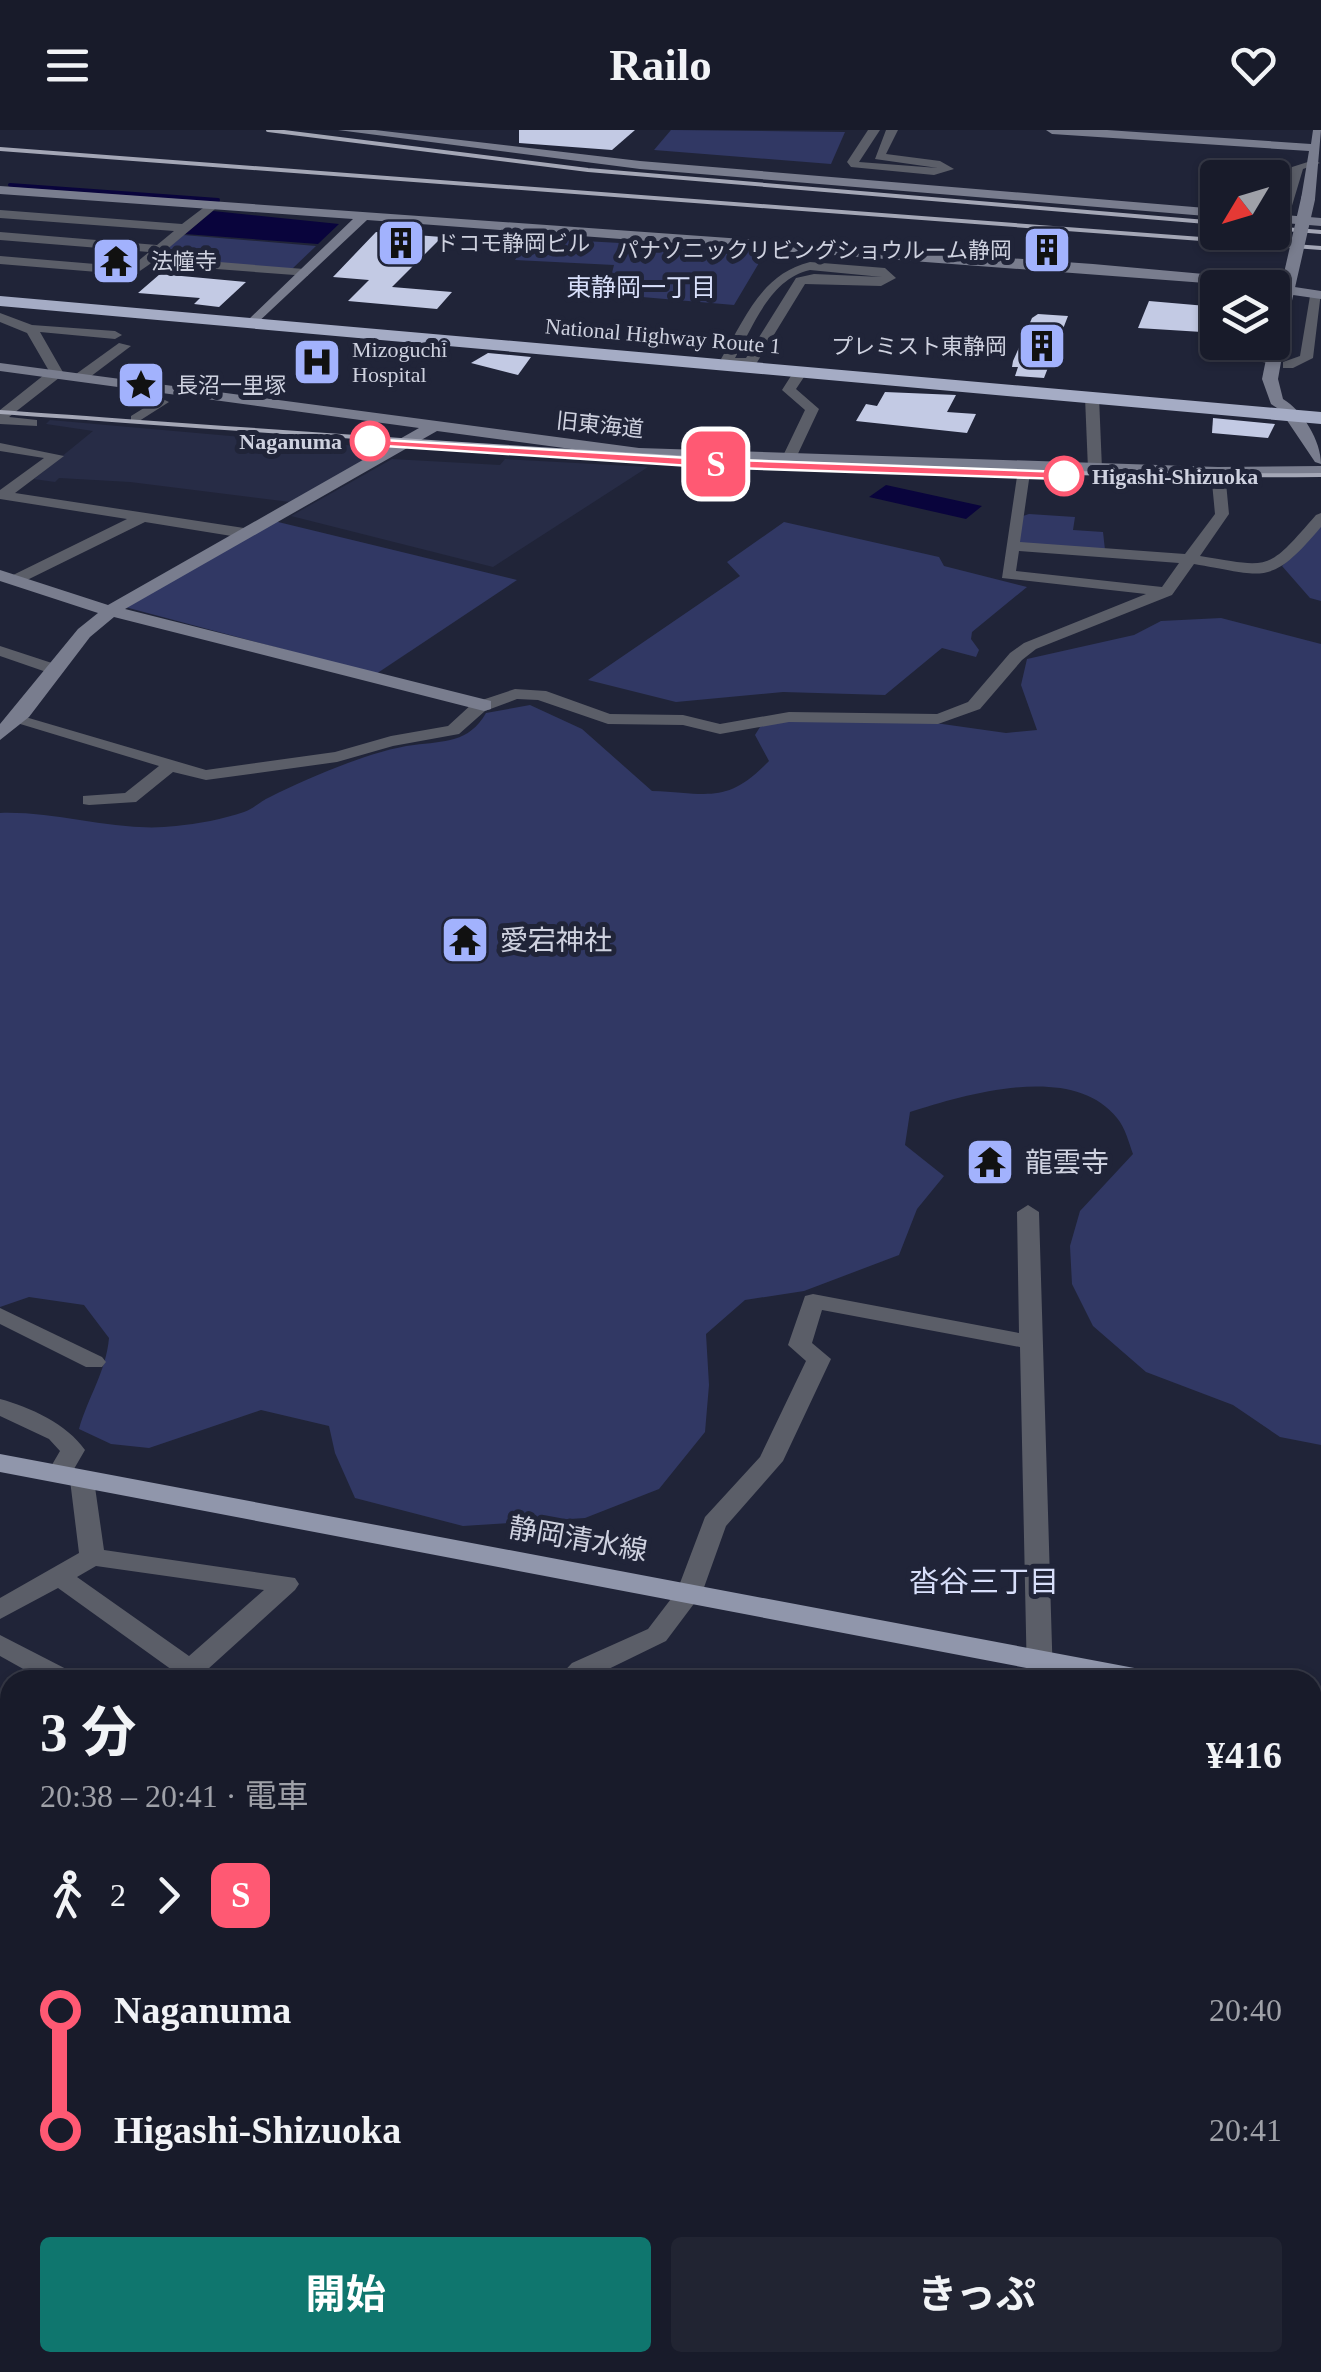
<!DOCTYPE html>
<html lang="ja">
<head>
<meta charset="utf-8">
<style>
  body { margin:0; font-family:"Times New Roman","Noto Sans JP",serif; background:#212432; color:#f1f3f6; height:100vh; display:flex; flex-direction:column; font-size:38px; white-space:nowrap }
  * { box-sizing:border-box; margin:0 }
  p { font-size:32px; color:#9fa1a8 }
  .icon { flex:none; width:55px; height:55px; fill:none; stroke:currentColor; stroke-width:2; stroke-linecap:round; stroke-linejoin:round }
  .map { position:relative; flex:1; overflow:hidden }
  .drawer { position:absolute; left:0px; top:1540px; width:1322px; height:702px; display:flex; flex-direction:column; background:#181b2a; border-radius:30px 30px 0 0; box-shadow:0 2px 8px #0004,0 0 0 2px #363947 }
  .drawer>* { flex:none }
  .badge { padding:0 20px; border-radius:15px; font-size:35px; line-height:65px }
  .needle { width:65px; rotate:232deg }
  .buttons { position:absolute; left:1200px; top:30px; display:grid; gap:20px }
  .buttons a { display:grid; place-items:center; width:90px; height:90px; border-radius:10px; background:#181b2a; box-shadow:0 2px 8px #0004,0 0 0 2px #363947; font-size:50px }
  .map>.badge { position:absolute; translate:-50% -50%; box-shadow:0 0 0 5px #fff }
  .legs { display:flex; align-items:center; gap:15px; height:110px; padding:0 40px; font-size:32px }
  .legs p { margin-inline-start:auto }
  .summary { display:flex; align-items:center; justify-content:space-between; height:170px; padding:0 40px }
  h1 { font-size:55px; font-weight:700; line-height:75px }
  .primary-button { display:flex; gap:20px; margin-top:auto; padding:20px 40px }
  .primary-button a { flex:1; height:115px; border-radius:10px; background:#0f766e; color:#fff; font-size:40px; font-weight:700; line-height:115px; text-align:center }
  .primary-button a+a { background:#212432; color:#f1f3f6 }
  ul { padding:0 40px; list-style:none }
  li { display:flex; align-items:center; gap:35px; height:120px; font-size:38px }
  li i { display:grid; place-items:center; width:15px; height:100%; margin:0 12px; background:currentColor }
  li i::after { content:''; width:25px; height:25px; margin:-12px; border:8px solid; border-radius:50%; background:#181b2a }
  li p { margin-inline-start:auto }
  li:first-child i { background:linear-gradient(#0000 50%,currentColor 0) }
  li:last-child i { background:linear-gradient(currentColor 50%,#0000 0) }
  header { display:flex; justify-content:space-between; align-items:center; height:130px; padding:0 40px; background:#181b2a; font-size:45px; font-weight:700 }
  .map>svg:first-child { display:block }
  .built { fill:#272c46 }
  .green { fill:#313864 }
  .water { fill:#09043c }
  .lines { fill:none; stroke-linecap:round; stroke-linejoin:round }
  .stream { stroke:#09043c; stroke-width:4 }
  .building { fill:#c3cae4 }
  .street { fill:#5b5e68; fill-rule:evenodd }
  .secondary { fill:#797d8e; fill-rule:evenodd }
  .primary { fill:#9096ab; fill-rule:evenodd }
  .highway { fill:#a5acc5; fill-rule:evenodd }
  .rail { stroke:#a4a7b6; stroke-width:4 }
  .secondary-bridge { stroke:#797d8e; stroke-width:14 }
  .line-1 { fill:#ff5973; stroke:#fff; stroke-width:2.5 }
  .stop-1-dot { fill:#fff; stroke:#ff5973; stroke-width:5 }
  .labels { text-anchor:middle; dominant-baseline:central; stroke-width:10; stroke-linejoin:round; paint-order:stroke }
  .far-poi-label { font-size:22px; fill:#ced1df; stroke:#202438; text-anchor:start }
  .far-street-label { font-size:22px; fill:#ced1df; stroke:#202438 }
  .far-stop-label { font-size:22px; font-weight:bold; fill:#ced1df; stroke:#202438; text-anchor:end }
  .far-neighbourhood-label { font-size:25px; fill:#d8dffa; stroke:#202438 }
  .poi-label { font-size:28px; fill:#ced1df; stroke:#202438; text-anchor:start }
  .street-label { font-size:28px; fill:#ced1df; stroke:#202438 }
  .neighbourhood-label { font-size:30px; fill:#d8dffa; stroke:#202438 }
</style>
</head>
<body>
<header><svg class="icon" aria-label="menu" viewBox="0 0 24 24"><path d="M4 6h16M4 12h16M4 18h16"/></svg>Railo<svg class="icon" aria-label="heart" viewBox="0 0 24 24"><path d="M12 20l-8-8c-3-5 5-10 8-4 3-6 11-1 8 4z"/></svg></header>
<div class="map">
<svg width="1321" height="2242" viewBox="0 0 1321 2242">
  <rect width="100%" height="100%" fill="#202438"/>
  <!-- built -->
  <g class="built">
    <polygon points="50,290 277,310 386,318 290,372 130,352 59,348 55,352 34,349 93,301 46,294"/>
    <polygon points="392,329 500,335 505,329 648,337 493,437 291,386"/>
  </g>
  <!-- green -->
  <g class="green">
    <polygon points="671,0 845,2 831,34 654,20"/>
    <polygon points="183,105 316,116 292,139 157,128"/>
    <polygon points="530,108 766,121 734,175 642,167 610,151 614,135 515,130"/>
    <polygon points="1029,384 1075,387 1073,400 1103,402 1105,420 1023,414 1019,412 1023,386"/>
    <polygon points="274,391 517,450 376,544 125,477"/>
    <polygon points="784,392 939,427 944,436 1027,457 972,502 971,509 979,520 976,527 942,518 885,565 783,562 676,572 588,550 740,446 727,432"/>
    <polygon points="1321,396 1321,471 1310,468 1282,436"/>
    <path d="M1221,488L1321,514V1315L1280,1307L1233,1275L1146,1242L1093,1196L1072,1154L1070,1116L1080,1081L1133,1024C1129,1013 1125,997 1117,988C1073,932 967,964 910,982L905,1015L944,1046L917,1079L899,1125L804,1161L745,1170L706,1204L709,1255L705,1302L659,1359L585,1388L463,1396L355,1368L335,1323L329,1296L261,1280L149,1318L111,1314L79,1299C88,1267 106,1242 109,1208L84,1175L29,1167L0,1177V683C59,681 117,703 176,696C197,694 224,689 244,682C253,679 261,671 270,667C308,648 372,620 414,615C444,611 469,613 486,583L530,575L582,599L652,661C709,663 727,675 769,631L755,605L765,589H907L1006,603L1037,600L1021,555L1027,529L1134,505L1161,491Z"/>
  </g>
  <!-- water -->
  <g class="water">
    <polygon points="213,81 339,94 318,114 185,104"/>
    <polygon points="886,355 982,376 966,389 869,367"/>
  </g>
  <g class="lines">
    <!-- stream -->
    <polyline class="stream" points="10,55 218,70"/>
  </g>
  <!-- building -->
  <g class="building">
    <polygon points="519,0 635,0 612,20 519,13"/>
    <polygon points="376,102 442,107 392,157 452,162 437,179 348,171 369,150 333,147"/>
    <polygon points="160,144 246,152 219,177 194,174 200,168 138,163"/>
    <polygon points="1149,171 1218,177 1218,203 1138,198"/>
    <polygon points="1038,184 1068,186 1044,248 1015,246 1018,237 1012,237 1013,231 1032,188"/>
    <polygon points="488,223 531,227 518,245 471,233"/>
    <polygon points="885,262 956,265 947,282 976,284 967,303 856,291 866,274 877,276"/>
    <polygon points="1213,288 1275,294 1268,308 1212,303"/>
  </g>
  <g class="lines">
    <!-- street -->
    <g class="street">
      <polygon points="868,0 880,0 859,32 938,38 875,29 886,0 898,0 886,24 940,31 954,39 934,45 851,37 847,32"/>
      <polygon points="1314,30 1320,33 1303,39 1288,89 1278,92 1292,37"/>
      <polygon points="211,72 217,76 215,79 158,127 304,139 308,140 308,146 150,134 134,145 0,134 0,126 131,137 149,122 0,110 0,102 157,115 174,101 0,88 0,80 182,94"/>
      <path d="M810,132L885,138L896,148L881,156L805,154L756,234L736,239L721,229C745,189 761,144 810,132ZM810,140L882,147L814,144L796,148L746,228H735C754,195 770,149 810,140Z"/>
      <polygon points="1311,160 1321,162 1313,228 1293,238 1283,238 1283,232 1300,226"/>
      <polygon points="0,183 32,195 115,201 122,205 115,209 40,202 64,244 9,287 37,290 37,296 0,294 0,280 49,241 27,203 0,192"/>
      <polygon points="1256,212 1270,212 1269,226 1278,229 1278,235 1257,231"/>
      <polygon points="119,213 131,216 86,250 76,250 76,244"/>
      <polygon points="801,237 808,241 796,259 819,279 795,330 788,334 781,330 805,280 782,260 796,238"/>
      <polygon points="138,253 148,253 146,261 169,272 136,293 131,292 131,286 152,273 131,262"/>
      <polygon points="1092,263 1099,267 1102,339 1095,343 1088,339 1085,267"/>
      <polygon points="0,313 64,326 15,363 244,398 252,403 244,408 145,392 21,453 9,453 9,447 127,389 0,369 0,360 44,328 0,321"/>
      <path d="M1019,333L1031,336L1020,412L1185,424L1215,384L1211,342L1218,338L1225,342L1229,384L1200,426C1272,438 1267,441 1316,385L1321,383V397C1270,457 1266,446 1194,434L1172,465L1036,519L1022,530L980,579L938,594L789,592L720,604L683,595L608,594L538,570L517,569L485,581L459,604L393,616L337,632L206,650L173,642L136,672L89,675L83,674V666L125,663L159,636L7,590L16,585L22,586L206,640L335,622L391,606L448,596L473,573L515,559L546,561L610,584L683,585L720,594L789,582L937,584L968,572L1010,523L1024,513L1146,464L1002,448ZM1019,421L1179,433L1162,457L1016,441Z"/>
      <polygon points="0,516 61,536 63,540 55,545 0,526"/>
      <polygon points="1028,1075 1039,1082 1053,1550 1027,1550 1020,1217 822,1180 812,1213 831,1229 783,1331 726,1396 702,1463 666,1511 586,1550 556,1550 572,1533 648,1499 677,1461 705,1387 760,1327 806,1231 788,1215 805,1166 813,1164 1019,1203 1017,1082"/>
      <polygon points="0,1178 102,1227 106,1232 102,1237 86,1237 0,1194"/>
      <path d="M0,1269C30,1277 67,1294 85,1320L67,1351L58,1353L46,1345L60,1321L49,1309L0,1286Z"/>
      <path d="M82,1342L94,1350L104,1420L295,1448L299,1454L295,1460L208,1539L218,1550H186L58,1458L0,1489V1468L79,1423L70,1350ZM96,1436L264,1460L189,1526L77,1447Z"/>
      <polygon points="0,1505 74,1543 77,1550 43,1550 0,1526"/>
      <polygon points="0,1852 10,1855 10,1881 0,1878"/>
      <rect x="1312" y="1948" width="9" height="26"/>
      <polygon points="10,1992 10,2018 0,2021 0,1995"/>
      <polygon points="1312,2109 1321,2110 1321,2138 1312,2137"/>
      <polygon points="10,2169 10,2199 0,2202 0,2172"/>
      <polygon points="101,2232 136,2232 140,2242 106,2242"/>
      <polygon points="630,2232 664,2232 662,2242 628,2242"/>
      <polygon points="671,2232 706,2232 710,2242 676,2242"/>
      <polygon points="824,2232 859,2232 863,2242 829,2242"/>
      <polygon points="995,2232 1032,2232 1036,2242 1000,2242"/>
      <polygon points="1222,2232 1256,2232 1257,2242 1223,2242"/>
    </g>
    <!-- secondary -->
    <g class="secondary">
      <polygon points="338,0 375,0 640,31 1218,79 1218,87 640,39"/>
      <polygon points="1046,0 1107,0 1311,14 1313,0 1321,0 1315,69 1308,73 1301,69 1309,21 1052,4"/>
      <polygon points="0,56 1093,134 1215,145 1321,161 1321,169 1272,162 1272,158 367,90 253,197 246,193 248,190 353,89 0,64"/>
      <polygon points="1272,84 1321,88 1321,96 1272,92"/>
      <path d="M1285,166L1292,170L1278,249L1283,269C1303,281 1321,311 1321,334L1315,332L1280,280L1271,274L1262,249L1278,170Z"/>
      <polygon points="0,233 639,318 1218,337 1321,336 1321,346 1218,347 639,328 437,301 125,479 491,571 491,579 484,581 114,487 90,507 29,587 0,610 0,594 78,499 98,483 0,451 0,440 108,475 419,298 0,241"/>
      <polygon points="0,1631 10,1633 10,1655 0,1653"/>
      <polygon points="1312,1749 1321,1750 1321,1774 1312,1773"/>
    </g>
    <!-- primary -->
    <g class="primary">
      <polygon points="0,1324 1145,1540 1156,1543 1160,1550 1090,1550 0,1342"/>
      <polygon points="1312,1571 1321,1573 1321,1595 1312,1593"/>
    </g>
    <!-- highway -->
    <polygon class="highway" points="0,166 1321,282 1321,294 0,176"/>
    <!-- rail -->
    <g class="rail">
      <polyline points="268,0 588,40 1218,93"/>
      <polyline points="0,19 1321,118"/>
      <polyline points="1272,98 1321,102"/>
      <path d="M0,282C440,313 880,348 1321,345"/>
    </g>
    <!-- secondary-bridge -->
    <polyline class="secondary-bridge" points="1285,170 1308,69"/>
  </g>
  <!-- line-1 -->
  <polygon class="line-1" points="366,309 706,329 1064,342 1070,346 1064,349 706,337 370,315"/>
  <!-- icons -->
  <defs>
    <g id="building-square" transform="scale(2.5)"><rect x="-9" y="-9" width="18" height="18" rx="4" fill="#a2b2fd" stroke="#202438"/><path d="M-4-6H4V6H1V3H-1V6H-4ZM-2.5-4.3h1.7v1.8h-1.7ZM.8-4.3h1.7v1.8H.8ZM-2.5-1h1.7V.8h-1.7ZM.8-1h1.7V.8H.8Z" fill="#111"/></g>
    <g id="temple-square" transform="scale(2.5)"><rect x="-9" y="-9" width="18" height="18" rx="4" fill="#a2b2fd" stroke="#202438"/><path d="M0-6L5-2H3V0L6.5 2.5H4V6H1.5V3h-3V6H-4V2.5H-6.5L-3 0V-2H-5Z" fill="#111"/></g>
    <g id="hospital-square" transform="scale(2.5)"><rect x="-9" y="-9" width="18" height="18" rx="4" fill="#a2b2fd" stroke="#202438"/><path d="M-5-5h3v3.5h4V-5h3V5h-3V1.5h-4V5h-3Z" fill="#111"/></g>
    <g id="sight-square" transform="scale(2.5)"><rect x="-9" y="-9" width="18" height="18" rx="4" fill="#a2b2fd" stroke="#202438"/><path d="M0-6L1.8-2.2L6-1.7L2.9 1.2L3.7 5.4L0 3.3L-3.7 5.4L-2.9 1.2L-6-1.7L-1.8-2.2Z" fill="#111"/></g>
  </defs>
  <g fill-rule="evenodd">
    <use href="#building-square" x="401" y="113"/>
    <use href="#building-square" x="1047" y="120"/>
    <use href="#temple-square" x="116" y="131"/>
    <use href="#building-square" x="1042" y="216"/>
    <use href="#hospital-square" x="317" y="232"/>
    <use href="#sight-square" x="141" y="255"/>
    <use href="#temple-square" x="465" y="810"/>
    <use href="#temple-square" x="990" y="1032"/>
  </g>
  <!-- markers -->
  <g class="stop-1-dot">
    <circle cx="370" cy="311" r="18"/>
    <circle cx="1064" cy="346" r="18"/>
  </g>
  <g class="labels">
    <!-- far-poi labels -->
    <g class="far-poi-label">
      <text x="436" y="113">ドコモ静岡ビル</text>
      <text x="1012" y="120" text-anchor="end">パナソニックリビングショウルーム静岡</text>
      <text x="151" y="131">法幢寺</text>
      <text x="1007" y="216" text-anchor="end">プレミスト東静岡</text>
      <text x="352" y="219">Mizoguchi<tspan x="352" dy="25">Hospital</tspan></text>
      <text x="176" y="255">長沼一里塚</text>
    </g>
    <!-- far-street labels -->
    <g class="far-street-label">
      <text transform="translate(663 206) rotate(5)">National Highway Route 1</text>
      <text transform="translate(600 295) rotate(6)">旧東海道</text>
    </g>
    <!-- far-stop labels -->
    <g class="far-stop-label">
      <text x="342" y="311">Naganuma</text>
      <text x="1092" y="346" text-anchor="start">Higashi-Shizuoka</text>
    </g>
    <!-- far-neighbourhood labels -->
    <g class="far-neighbourhood-label">
      <text x="641" y="157">東静岡一丁目</text>
    </g>
    <!-- poi labels -->
    <g class="poi-label">
      <text x="500" y="810">愛宕神社</text>
      <text x="1025" y="1032">龍雲寺</text>
    </g>
    <!-- street labels -->
    <g class="street-label">
      <text transform="translate(578 1409) rotate(10)">静岡清水線</text>
    </g>
    <!-- neighbourhood labels -->
    <g class="neighbourhood-label">
      <text x="984" y="1451">沓谷三丁目</text>
    </g>
  </g>
</svg>
<div class="buttons">
<a><svg class="needle" viewBox="-14 -14 28 28"><path d="M0-13l5 13h-10z" fill="#e53935"/><path d="M0 13l5-13h-10z" fill="#9fa1a8"/></svg></a>
<a><svg class="icon" aria-label="layers" viewBox="0 0 24 24"><path d="M12 4l9 5-9 5-9-5zM3 14l9 5 9-5"/></svg></a>
</div>
<b class="badge" style="left:716px;top:334px;background:#ff5973;color:#fff">S</b>
<section class="drawer">
<div class="summary"><div><h1>3 分</h1><p>20:38 – 20:41 · 電車</p></div><b>¥416</b></div>
<div class="legs"><svg class="icon" aria-label="walk" viewBox="0 0 24 24"><circle cx="13" cy="4" r="2"/><path d="M13 8l-2 6 4 7M11 14l-3 7M7 12l3-4h3l4 4"/></svg>2<svg class="icon" aria-label="forward" viewBox="0 0 24 24"><path d="M9 5l7 7-7 7"/></svg><b class="badge" style="background:#ff5973;color:#fff">S</b></div>
<ul>
<li><i style="color:#ff5973"></i><b>Naganuma</b><p>20:40</p></li>
<li><i style="color:#ff5973"></i><b>Higashi-Shizuoka</b><p>20:41</p></li>
</ul>
<div class="primary-button"><a>開始</a><a>きっぷ</a></div>
</section>
</div>
</body>
</html>
